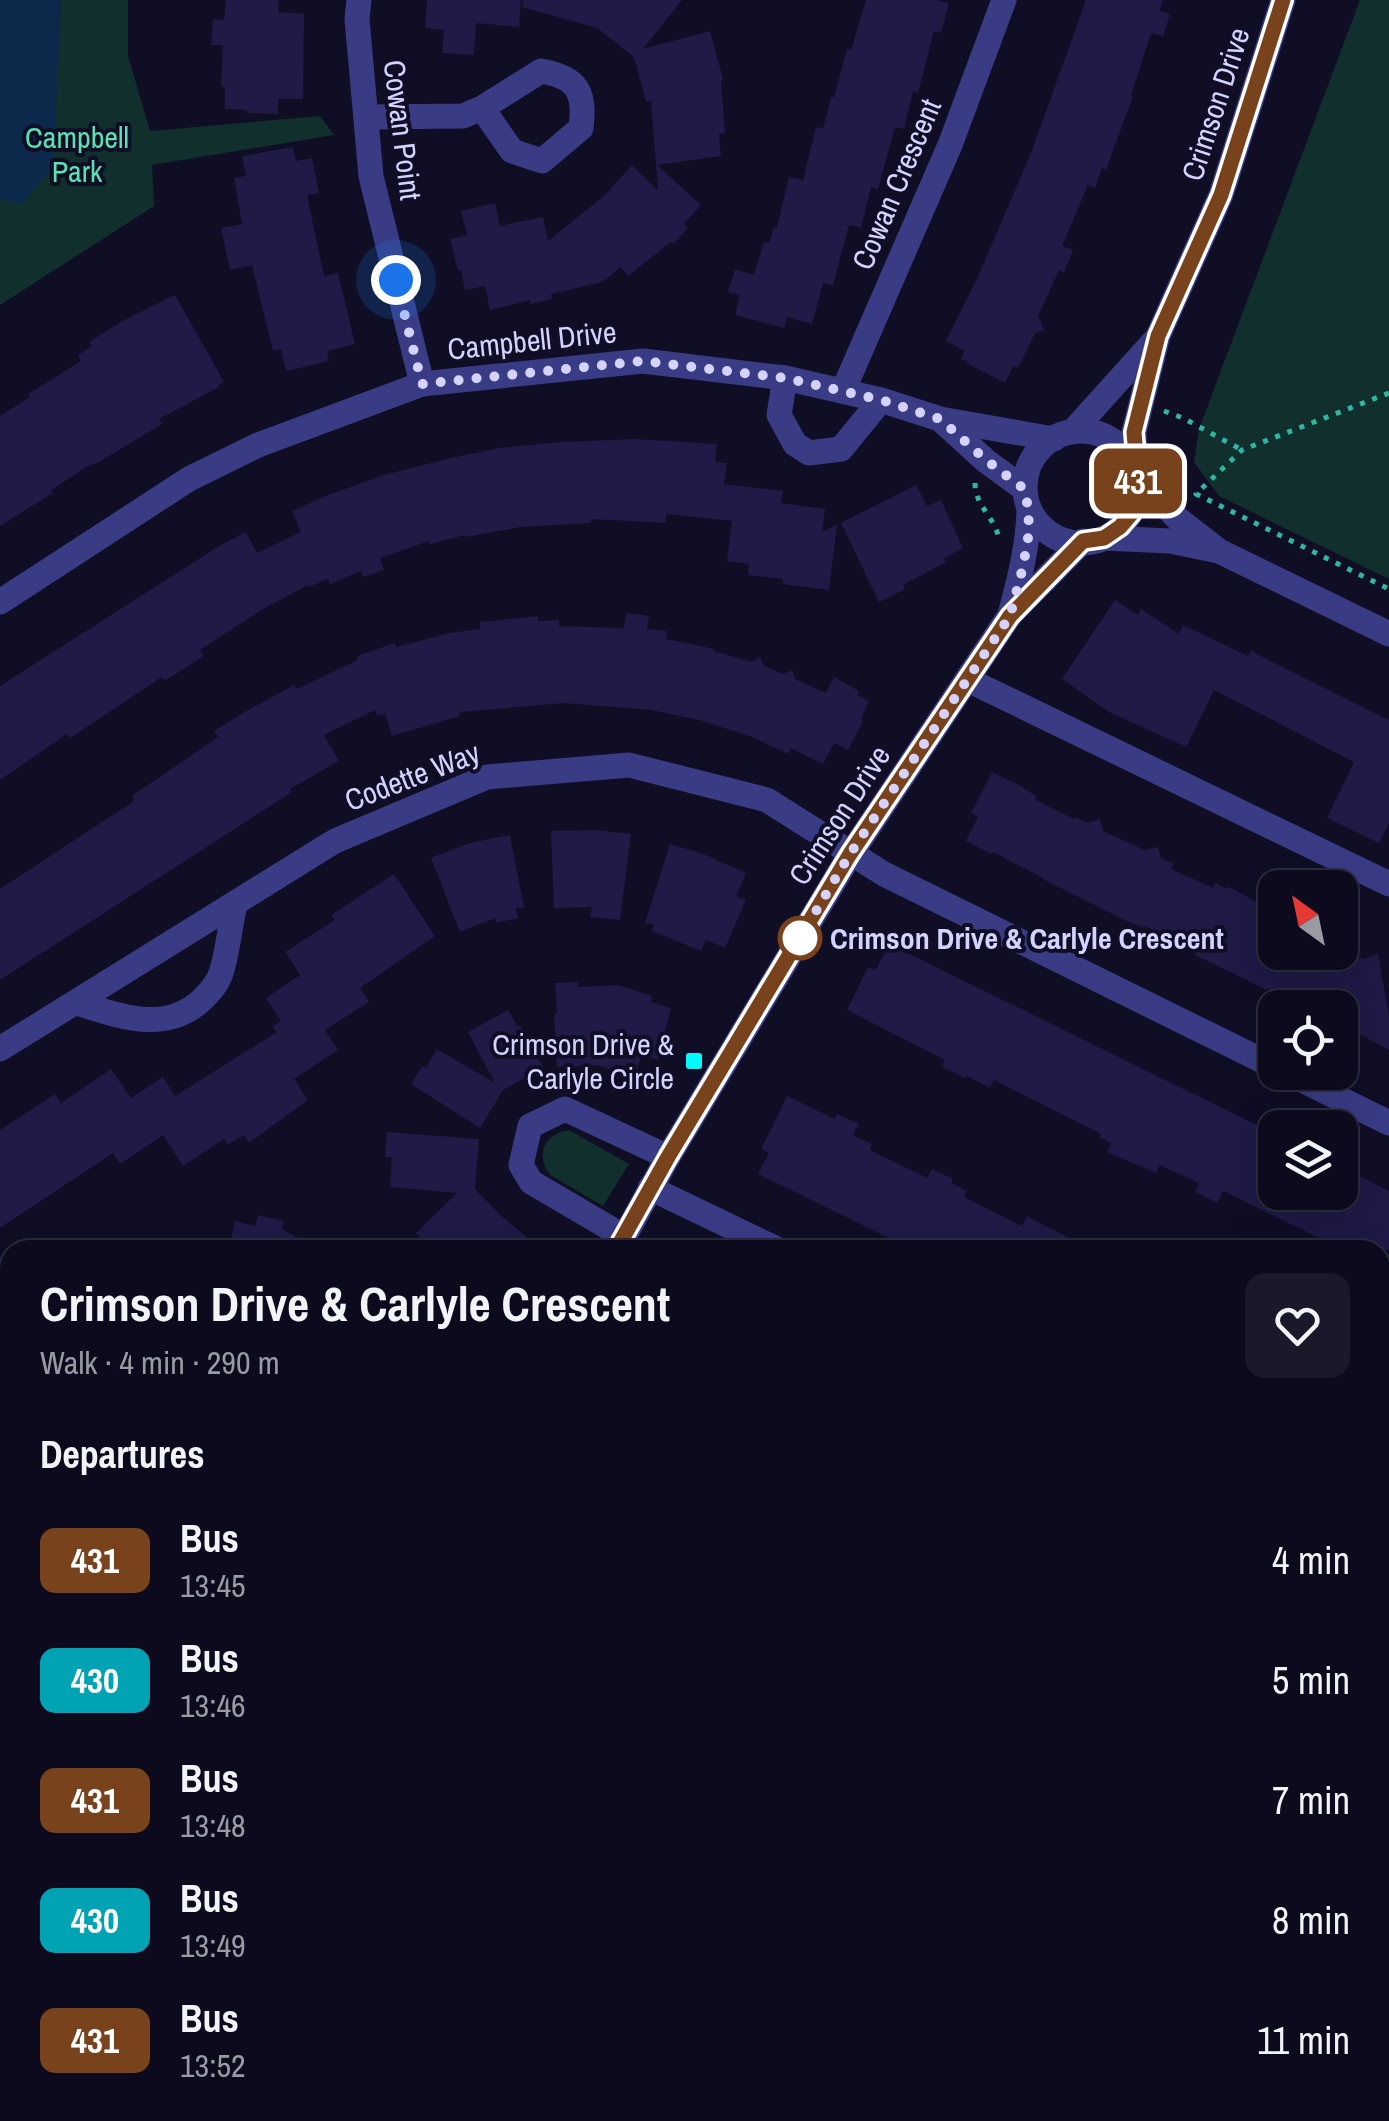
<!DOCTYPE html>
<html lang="en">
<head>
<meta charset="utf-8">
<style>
  body { margin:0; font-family:"Archivo Narrow",sans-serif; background:#1a1829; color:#f1f3f6; height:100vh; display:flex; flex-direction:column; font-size:38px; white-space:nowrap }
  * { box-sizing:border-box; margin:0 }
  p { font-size:32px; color:#9a9aa3 }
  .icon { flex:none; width:55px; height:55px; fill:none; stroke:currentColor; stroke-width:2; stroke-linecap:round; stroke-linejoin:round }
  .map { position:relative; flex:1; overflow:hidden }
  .drawer { position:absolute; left:0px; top:1240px; width:1390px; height:882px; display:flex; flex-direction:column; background:#0c0a1c; border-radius:30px 30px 0 0; box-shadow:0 10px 40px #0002,0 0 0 2px #2c2b3b }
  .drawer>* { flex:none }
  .badge { padding:0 20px; border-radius:15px; font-size:35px; line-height:65px }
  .needle { width:65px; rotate:327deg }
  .fabs { position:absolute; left:1258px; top:870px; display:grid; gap:20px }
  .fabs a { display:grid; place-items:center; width:100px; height:100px; border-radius:20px; background:#0c0a1c; box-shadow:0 10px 40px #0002,0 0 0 2px #2c2b3b; font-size:50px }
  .you { position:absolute; width:50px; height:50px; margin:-25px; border:8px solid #fff; border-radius:50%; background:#1a73e8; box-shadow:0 0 0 15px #1a73e833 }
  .map>.badge { position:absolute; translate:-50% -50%; box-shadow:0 0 0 5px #fff }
  h2 { padding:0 40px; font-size:38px; line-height:90px }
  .round { display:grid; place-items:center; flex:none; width:105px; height:105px; border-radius:20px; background:#1a1829 }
  .summary { display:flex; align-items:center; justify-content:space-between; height:170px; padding:0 40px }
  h1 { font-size:48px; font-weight:700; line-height:75px }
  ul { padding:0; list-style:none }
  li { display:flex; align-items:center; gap:30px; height:120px; padding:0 40px }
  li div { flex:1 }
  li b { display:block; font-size:38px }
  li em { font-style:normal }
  li .badge { min-width:110px; font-weight:700; text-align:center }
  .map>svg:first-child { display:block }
  .green { fill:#112f2c }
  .water { fill:#0c294b }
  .building { fill:#1f1a46 }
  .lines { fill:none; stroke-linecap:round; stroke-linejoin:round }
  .path { stroke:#2db8a4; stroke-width:5; stroke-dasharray:5 8; stroke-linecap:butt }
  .minor { stroke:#393c85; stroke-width:25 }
  .line-casing { stroke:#fff; stroke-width:22 }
  .line { stroke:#78431c; stroke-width:15 }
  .walk { stroke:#d4d2ff; stroke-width:10; stroke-dasharray:0 18 }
  .stop-dot { fill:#fff; stroke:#78431c; stroke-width:5 }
  .poi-dot { fill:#00fafd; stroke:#100e25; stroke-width:4 }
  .labels { text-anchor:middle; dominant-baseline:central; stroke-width:8; stroke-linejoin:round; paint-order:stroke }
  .street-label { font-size:30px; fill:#d4d2ff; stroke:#100e25 }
  .park-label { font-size:30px; fill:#5ce1b5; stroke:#100e25 }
  .stop-label { font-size:30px; font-weight:bold; fill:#d4d2ff; stroke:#100e25; text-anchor:start }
  .poi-label { font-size:30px; fill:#d4d2ff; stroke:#100e25; text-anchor:end }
</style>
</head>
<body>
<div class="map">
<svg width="1389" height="2121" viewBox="0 0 1389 2121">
  <rect width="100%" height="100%" fill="#100e25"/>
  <!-- green -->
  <g class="green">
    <polygon points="0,0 128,0 128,56 150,131 320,116 334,135 152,165 154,206 0,305"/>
    <polygon points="1360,0 1389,0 1389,579 1219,496 1194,462 1199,429"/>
    <path d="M569,1130L629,1164L603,1206L550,1175C535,1154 544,1134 569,1130Z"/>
  </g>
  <!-- water -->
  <polygon class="water" points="0,0 61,0 53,167 21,204 0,199"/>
  <!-- building -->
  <g class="building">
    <polygon points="226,0 279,0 278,12 304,14 303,99 278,99 278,114 247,113 247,110 225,109 225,87 221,87 223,45 211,45 213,19 224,20"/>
    <polygon points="427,0 521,0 519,27 476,23 474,55 442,53 444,30 425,28"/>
    <polygon points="523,0 682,0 643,49 710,31 723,79 721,80 725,133 719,134 721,156 657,165 701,205 684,224 688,228 673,244 671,242 628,276 621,267 602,282 551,294 552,299 530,304 530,300 490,310 485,286 465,290 461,270 458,271 450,239 467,235 461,211 495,203 500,226 543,217 548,241 604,196 632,165 658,190 651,101 646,102 634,57 597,28 522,7"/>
    <polygon points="866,0 935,0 949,3 941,33 934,31 918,93 913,92 904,129 895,127 878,189 871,187 861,228 849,225 833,285 823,283 812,324 787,317 784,328 735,315 740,295 728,292 735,269 754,275 764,242 769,243 774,227 777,228 789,177 803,180 816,127 823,129 831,97 834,97 847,49 851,50"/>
    <polygon points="1086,0 1163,0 1159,11 1170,14 1163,36 1151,33 1131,95 1133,96 1106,170 1102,168 1095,188 1088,185 1062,246 1073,250 1064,273 1059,270 1038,316 1044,330 1035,333 1018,368 1013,366 1005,383 966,363 968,362 961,359 965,351 946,341 977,279 1031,153"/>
    <polygon points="293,147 296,161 312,158 319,193 307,195 324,276 338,273 355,344 327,351 329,361 286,371 281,349 273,351 252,265 230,270 221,228 242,224 234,178 246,176 242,156"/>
    <polygon points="175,295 224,382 218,385 219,387 159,419 162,424 94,465 93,463 51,490 53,493 0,526 0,416 30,397 28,394 81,361 78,355 92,346 89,342 121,322"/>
    <polygon points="635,439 717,444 715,462 727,463 724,484 783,491 781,503 825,509 822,532 837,525 829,590 783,584 783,579 748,575 749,564 727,561 732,521 666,514 666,523 591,519 591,523 521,527 466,537 465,535 430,544 429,541 380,558 384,570 363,577 361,571 330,584 328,579 309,587 308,585 265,608 200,650 204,656 174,675 164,680 162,677 70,738 67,734 0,780 0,686 219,546 246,532 257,553 301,532 292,511 328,495 384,475 447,459 499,448 562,442"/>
    <polygon points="916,485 927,506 941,500 963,548 944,558 946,562 903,585 905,589 879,602 841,523"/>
    <polygon points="1115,600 1138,615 1141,609 1179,634 1183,625 1248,656 1251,651 1389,720 1389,823 1379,843 1327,818 1354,762 1214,690 1186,747 1109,712 1062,679"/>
    <polygon points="626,613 649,616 647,629 667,631 666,639 715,649 714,651 751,662 760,657 764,666 783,674 792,670 795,679 826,693 834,677 859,691 857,695 869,701 861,719 863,721 848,750 834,743 823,764 791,748 788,754 752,737 703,721 651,710 564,703 459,712 460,716 392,736 385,714 377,716 375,710 324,735 339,761 290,789 292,792 0,980 0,889 134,801 132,796 218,737 214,731 248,710 294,685 297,689 358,660 357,656 395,643 396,647 450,633 480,629 480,622 538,616 538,621 559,620 559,626 624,628"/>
    <polygon points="992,772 1025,788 1024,789 1037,796 1035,800 1074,819 1075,817 1087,823 1100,819 1103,831 1144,850 1158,847 1161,858 1174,864 1171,869 1213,888 1215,883 1227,889 1228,886 1275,912 1275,952 1351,952 1364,959 1378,954 1389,1015 1389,1050 1340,1024 1340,1008 1308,1008 1268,988 1267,990 1195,955 1196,952 1145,926 1144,928 1129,922 1043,879 1043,878 993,852 991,854 966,841 978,817 971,813"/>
    <polygon points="596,830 631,834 620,920 590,917 592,907 554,908 551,831"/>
    <polygon points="510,835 524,908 516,908 518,918 496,923 495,918 460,932 431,858 470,843"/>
    <polygon points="670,844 701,853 746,873 736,896 746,900 725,948 706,940 701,951 652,931 654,924 645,923"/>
    <polygon points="394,874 435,936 360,988 369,1002 325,1030 338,1050 294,1079 308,1100 249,1143 244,1135 228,1144 224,1139 183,1166 163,1135 120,1164 113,1153 0,1228 0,1130 55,1094 61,1103 111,1069 131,1098 163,1077 175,1096 277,1032 272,1026 281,1021 266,998 300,975 285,952 335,920 331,915"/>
    <polygon points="889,944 1275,1134 1275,1192 1340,1192 1340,1166 1389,1191 1389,1250 1318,1250 1323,1240 1223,1191 1217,1203 1195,1192 1199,1183 1160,1165 1156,1173 1107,1152 1111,1143 1100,1137 1101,1134 994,1080 990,1088 967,1076 965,1078 942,1067 945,1060 847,1010 868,967 876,970"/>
    <polygon points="578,982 578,987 618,985 652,996 651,1002 671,1008 658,1060 642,1054 635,1077 596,1065 557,1067 554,1014 557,1013 555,983"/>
    <polygon points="508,1010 517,1026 520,1025 543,1068 503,1090 480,1128 411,1084 422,1066 426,1068 437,1049 495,1083 468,1032"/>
    <polygon points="787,1096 835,1119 837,1114 859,1124 853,1135 872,1144 870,1150 927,1178 932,1169 953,1179 951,1183 967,1191 964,1197 1022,1226 1027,1216 1092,1250 914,1250 758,1174 769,1153 761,1149"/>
    <polygon points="387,1132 479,1139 475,1189 498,1213 542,1250 433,1250 416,1233 457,1193 390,1187 392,1157 385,1157"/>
    <polygon points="258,1215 284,1221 282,1229 321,1250 229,1250 235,1221 255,1226"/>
  </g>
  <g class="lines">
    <!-- path -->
    <g class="path">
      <polyline points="1389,393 1242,450 1196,494 1389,589"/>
      <polyline points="1164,411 1183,418 1242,450"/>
      <path d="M975,483C975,505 993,516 998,535"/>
      <polyline points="5,1553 10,1570"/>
      <polyline points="1380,1803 1389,1807"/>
    </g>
    <!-- minor -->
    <g class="minor">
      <polyline points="359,0 357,19 371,176 422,384"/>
      <path d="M368,117L463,116L482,108L541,71C577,77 586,92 581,128L542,161L512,151L482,108"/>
      <polyline points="785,378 779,415 795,444 809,453 841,449 881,400"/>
      <polyline points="843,391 950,145 1004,0"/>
      <polyline points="940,419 986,461 1023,488"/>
      <circle cx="1081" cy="487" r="56"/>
      <polyline points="1072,432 1155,340"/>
      <polyline points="1136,472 1134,432 1158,336 1221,195 1283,0"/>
      <polyline points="1137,477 1179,520 1219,551 1389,634"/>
      <polyline points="1104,538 1170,541 1214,550"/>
      <polyline points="0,602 189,479 258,445 422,384 643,361 785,378 881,400 940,419 1054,439"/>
      <path d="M1011,611C1020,577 1028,545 1029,510"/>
      <polyline points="968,680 1389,884"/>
      <path d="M77,1003C117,1015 160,1033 197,1004C206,997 217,985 221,973C228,951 230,926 235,904"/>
      <polyline points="0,1049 335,841 487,777 629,765 767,800 884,874 1275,1067"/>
      <polyline points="1286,1072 1389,1123"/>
      <polyline points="650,1188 779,1250"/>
      <polyline points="623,1236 531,1182 521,1165 530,1126 565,1109 668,1157"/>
      <polyline points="617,1250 668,1157 850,855 1010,615 1083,541"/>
      <polyline points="0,1530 10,1528"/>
      <polyline points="1380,1552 1389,1556"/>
      <polyline points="25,2112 26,2121"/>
      <polyline points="745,2112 751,2121"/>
      <polyline points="1330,2112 1336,2121"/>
      <polyline points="161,2121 175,2112"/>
    </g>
  </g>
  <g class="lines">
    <!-- line casing -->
    <g class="line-casing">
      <polyline id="line" points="616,1250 668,1157 850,854 1010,616 1083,541 1104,538 1120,527 1132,513 1136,500 1138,482 1134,432 1158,336 1221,195 1283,0"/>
    </g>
    <!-- line -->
    <use href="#line" class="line"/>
    <!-- walk -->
    <polyline class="walk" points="396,280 422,384 643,361 785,378 881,400 940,419 986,460 1023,488 1029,510 1028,538 1023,567 1010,616 850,854 800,938"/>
  </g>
  <!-- markers -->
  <circle class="stop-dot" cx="800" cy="938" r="20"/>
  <rect class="poi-dot" x="684" y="1051" width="20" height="20" rx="5"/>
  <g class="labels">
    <!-- street labels -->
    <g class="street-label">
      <text transform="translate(1215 104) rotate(-72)">Crimson Drive</text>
      <text transform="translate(403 130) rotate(83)">Cowan Point</text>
      <text transform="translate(896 184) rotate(-67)">Cowan Crescent</text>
      <text transform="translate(532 340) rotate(-6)">Campbell Drive</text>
      <text transform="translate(412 776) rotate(-21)">Codette Way</text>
      <text transform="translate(839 815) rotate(-57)">Crimson Drive</text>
    </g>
    <!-- park labels -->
    <g class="park-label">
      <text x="77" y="137">Campbell<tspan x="77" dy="34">Park</tspan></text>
    </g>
    <!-- stop labels -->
    <g class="stop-label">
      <text x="830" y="938">Crimson Drive &amp; Carlyle Crescent</text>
    </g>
    <!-- poi labels -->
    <g class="poi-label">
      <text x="674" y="1044">Crimson Drive &amp;<tspan x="674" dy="34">Carlyle Circle</tspan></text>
    </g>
  </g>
</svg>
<div class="fabs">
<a><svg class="needle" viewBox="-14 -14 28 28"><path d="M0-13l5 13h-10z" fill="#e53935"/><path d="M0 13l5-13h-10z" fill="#9a9aa3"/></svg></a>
<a><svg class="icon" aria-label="locate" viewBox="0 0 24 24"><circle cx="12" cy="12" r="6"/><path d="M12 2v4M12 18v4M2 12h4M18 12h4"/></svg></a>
<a><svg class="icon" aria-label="layers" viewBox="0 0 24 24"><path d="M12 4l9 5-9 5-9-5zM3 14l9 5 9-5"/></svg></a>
</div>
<div class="you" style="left:396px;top:280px"></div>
<b class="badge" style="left:1138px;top:481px;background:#78431c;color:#fff">431</b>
<section class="drawer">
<div class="summary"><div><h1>Crimson Drive &amp; Carlyle Crescent</h1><p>Walk · 4 min · 290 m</p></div><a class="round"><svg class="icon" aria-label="heart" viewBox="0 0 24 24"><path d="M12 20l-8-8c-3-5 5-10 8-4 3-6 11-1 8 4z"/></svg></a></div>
<h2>Departures</h2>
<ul>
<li><span class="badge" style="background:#78431c;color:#fff">431</span><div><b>Bus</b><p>13:45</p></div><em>4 min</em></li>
<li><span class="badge" style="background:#00a3b4;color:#fff">430</span><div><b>Bus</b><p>13:46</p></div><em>5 min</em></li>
<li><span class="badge" style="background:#78431c;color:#fff">431</span><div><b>Bus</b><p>13:48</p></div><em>7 min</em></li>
<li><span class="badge" style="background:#00a3b4;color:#fff">430</span><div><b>Bus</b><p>13:49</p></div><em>8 min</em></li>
<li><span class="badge" style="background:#78431c;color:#fff">431</span><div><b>Bus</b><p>13:52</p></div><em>11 min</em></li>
</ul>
</section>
</div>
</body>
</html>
